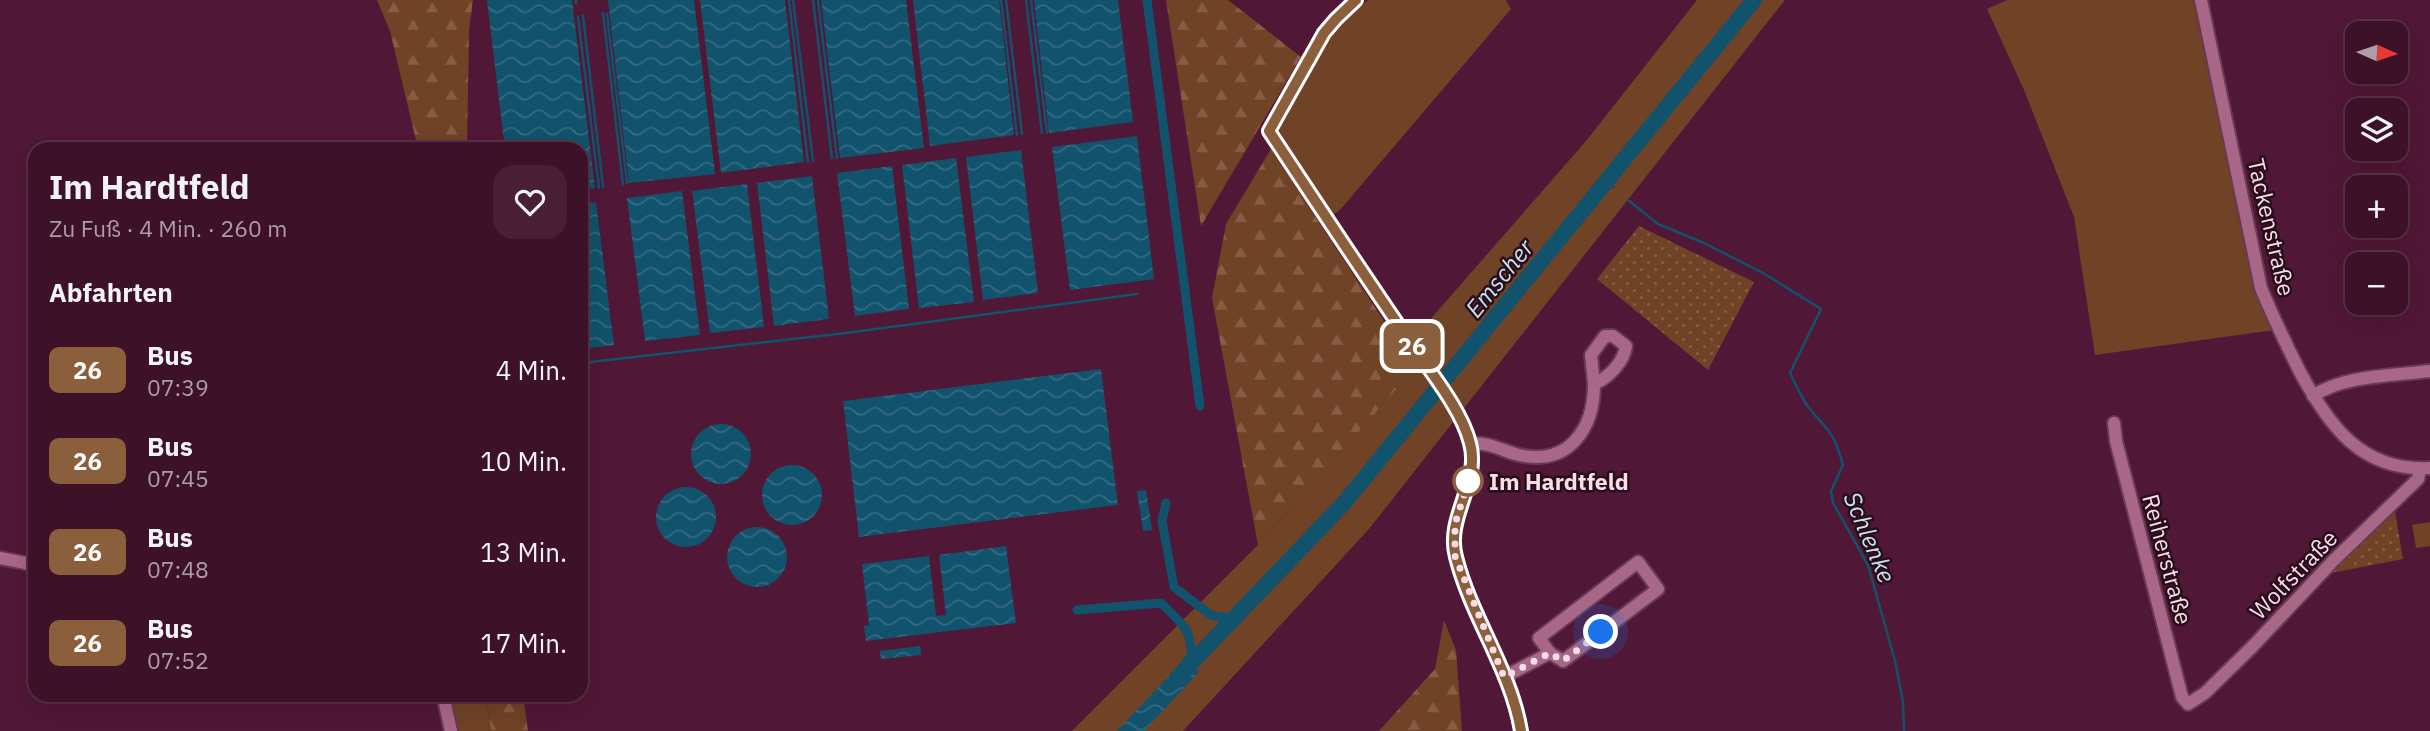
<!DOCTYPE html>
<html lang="de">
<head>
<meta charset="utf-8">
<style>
  body { margin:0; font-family:"IBM Plex Sans",sans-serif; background:#481f34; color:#f1f3f6; height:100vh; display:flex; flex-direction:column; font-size:26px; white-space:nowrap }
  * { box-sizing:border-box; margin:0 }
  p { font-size:23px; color:#ad9da8 }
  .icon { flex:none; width:38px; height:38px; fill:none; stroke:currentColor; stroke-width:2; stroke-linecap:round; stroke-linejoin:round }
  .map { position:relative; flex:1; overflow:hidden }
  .panel { position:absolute; left:28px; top:142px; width:560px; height:560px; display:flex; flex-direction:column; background:#3d1128; border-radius:21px; box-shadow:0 7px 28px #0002,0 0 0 2px #563145 }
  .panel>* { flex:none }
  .badge { padding:0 14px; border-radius:10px; font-size:24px; line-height:46px }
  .needle { width:46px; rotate:93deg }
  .buttons { position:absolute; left:2345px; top:21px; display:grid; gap:14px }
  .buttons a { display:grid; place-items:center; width:63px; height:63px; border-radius:14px; background:#3d1128; box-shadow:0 7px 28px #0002,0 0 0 2px #563145; font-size:35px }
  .you { position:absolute; width:35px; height:35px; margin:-18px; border:5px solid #fff; border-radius:50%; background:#1a73e8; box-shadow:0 0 0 10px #1a73e833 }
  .map>.badge { position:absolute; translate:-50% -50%; box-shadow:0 0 0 4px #fff }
  h2 { padding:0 21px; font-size:26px; line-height:63px }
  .round { display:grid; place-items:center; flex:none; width:74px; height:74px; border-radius:21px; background:#481f34 }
  .headline { display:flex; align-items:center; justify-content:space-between; height:119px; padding:0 21px }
  h1 { font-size:33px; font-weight:700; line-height:52px }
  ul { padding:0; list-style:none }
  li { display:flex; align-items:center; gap:21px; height:91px; padding:0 21px }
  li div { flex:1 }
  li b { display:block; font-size:26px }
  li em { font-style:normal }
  li .badge { min-width:77px; font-weight:700; text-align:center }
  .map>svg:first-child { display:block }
  .grass { fill:#704226 }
  .forest { fill:url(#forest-firs) }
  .park { fill:url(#park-dots) }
  .water { fill:url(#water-waves) }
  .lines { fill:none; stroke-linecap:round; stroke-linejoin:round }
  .stream { stroke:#11526c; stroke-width:2.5 }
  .canal { stroke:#11526c; stroke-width:9 }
  .river { stroke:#11526c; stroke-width:16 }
  .minor-casing { stroke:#683953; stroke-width:16 }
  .minor { stroke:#a96787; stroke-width:12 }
  .line-casing { stroke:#fff; stroke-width:16 }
  .line { stroke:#8b5e3c; stroke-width:10 }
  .walk { stroke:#fbddea; stroke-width:7; stroke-dasharray:0 12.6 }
  .stop-dot { fill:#fff; stroke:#8b5e3c; stroke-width:3.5 }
  .labels { text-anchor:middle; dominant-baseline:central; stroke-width:5; stroke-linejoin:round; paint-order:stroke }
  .street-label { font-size:23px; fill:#fbddea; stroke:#280e1b }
  .stop-label { font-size:23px; font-weight:bold; fill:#fbddea; stroke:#280e1b; text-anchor:start }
  .water-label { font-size:24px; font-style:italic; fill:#cae2ef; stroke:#280e1b }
</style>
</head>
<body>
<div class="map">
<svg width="2430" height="731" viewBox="0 0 2430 731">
  <defs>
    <pattern id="forest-firs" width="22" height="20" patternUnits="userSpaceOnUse" patternTransform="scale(1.75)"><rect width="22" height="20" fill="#704226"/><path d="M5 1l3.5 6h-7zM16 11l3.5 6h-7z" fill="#855d46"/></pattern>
    <pattern id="park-dots" width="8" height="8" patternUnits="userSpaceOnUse" patternTransform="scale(1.75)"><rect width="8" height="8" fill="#704226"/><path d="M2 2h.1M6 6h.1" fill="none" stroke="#855d46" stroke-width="1.8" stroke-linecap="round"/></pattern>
    <pattern id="water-waves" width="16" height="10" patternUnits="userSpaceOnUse" patternTransform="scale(1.75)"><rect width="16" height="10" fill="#11526c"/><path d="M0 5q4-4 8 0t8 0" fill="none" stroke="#356a81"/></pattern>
  </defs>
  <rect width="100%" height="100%" fill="#511736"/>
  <!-- grass -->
  <g class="grass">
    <polygon points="1368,0 1506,0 1511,9 1340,210 1333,215 1278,129 1327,43 1343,23"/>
    <polygon points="1697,0 1785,0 1369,529 1183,731 1072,731 1258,545 1425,356 1414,338 1586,141"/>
    <polygon points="2007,0 2199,0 2274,330 2095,355 2074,217 2024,90 1987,9"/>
    <polygon points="2430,522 2430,546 2416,548 2412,525"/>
    <polygon points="447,695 486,695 491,731 455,731"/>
  </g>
  <!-- forest -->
  <g class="forest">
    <polygon points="377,0 473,0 469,30 467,149 418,149 390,31"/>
    <polygon points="1166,0 1228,0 1301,57 1201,226"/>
    <polygon points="1271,149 1415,368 1258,545 1212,298 1226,224"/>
    <polygon points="1444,620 1456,650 1462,731 1379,731 1435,669"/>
    <polygon points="486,695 523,695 528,731 491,731"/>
  </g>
  <!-- park -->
  <g class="park">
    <polygon points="1639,226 1754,282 1708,370 1597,279"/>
    <polygon points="2394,506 2403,559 2326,574"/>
  </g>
  <!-- water -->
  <g class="water">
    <polygon points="487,0 572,0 595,188 581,190 581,149 505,149"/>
    <polygon points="608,0 694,0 715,174 629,183"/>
    <polygon points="700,0 785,0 804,162 721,173"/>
    <polygon points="821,0 906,0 924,148 840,158"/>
    <polygon points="913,0 999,0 1014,135 930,146"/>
    <polygon points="1034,0 1118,0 1133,122 1049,133"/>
    <polygon points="1137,136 1154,279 1070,290 1052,147"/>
    <polygon points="1021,150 1038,293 983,300 966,157"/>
    <polygon points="956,158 974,302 919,308 902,165"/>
    <polygon points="892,166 909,309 855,316 837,173"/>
    <polygon points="812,176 829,319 774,326 757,183"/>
    <polygon points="747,184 764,327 710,333 692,191"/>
    <polygon points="682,191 700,335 645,341 627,198"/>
    <polygon points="596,202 614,345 581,349 581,204"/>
    <polygon points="1101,369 1118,505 859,537 843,401"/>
    <circle cx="721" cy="454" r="30"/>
    <circle cx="792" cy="495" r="30"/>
    <circle cx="686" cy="517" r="30"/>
    <polygon points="1146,490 1152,530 1143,531 1137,491"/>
    <circle cx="757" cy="557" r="30"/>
    <polygon points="1006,546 1016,623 866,641 864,626 869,625 862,564 929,556 936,616 946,615 939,555"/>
    <polygon points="920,646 921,655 881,659 880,651"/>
    <polygon points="1185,655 1199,672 1144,731 1117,731 1181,663"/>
  </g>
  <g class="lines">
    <!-- stream -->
    <g class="stream">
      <polyline points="576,0 576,3"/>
      <polyline points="789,0 808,162"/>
      <polyline points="793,0 813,161"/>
      <polyline points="813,0 832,158"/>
      <polyline points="818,0 837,158"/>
      <polyline points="1001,0 1017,135"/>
      <polyline points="1006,0 1022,134"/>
      <polyline points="1026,0 1042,133"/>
      <polyline points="1031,0 1047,133"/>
      <polyline points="603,13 623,184"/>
      <polyline points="607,14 627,183"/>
      <polyline points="583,16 603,187"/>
      <polyline points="578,17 599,188"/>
      <polyline points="1607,181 1614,187"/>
      <path d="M1628,200L1658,224L1704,243L1763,273L1821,309L1790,373C1796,384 1801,398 1809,408C1829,432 1834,432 1843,465L1831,491L1833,503L1868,565L1895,661L1903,702L1904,731"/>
      <polyline points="581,363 846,333 1137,294"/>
    </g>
    <!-- canal -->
    <g class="canal">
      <polyline points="1147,0 1200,406"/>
      <polyline points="1166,503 1162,521 1174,587 1212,616 1233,618"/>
      <path d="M1077,610L1161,603C1183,625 1193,629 1191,662"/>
    </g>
    <!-- river -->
    <polyline class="river" points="1177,678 1344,503 1754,0"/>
    <!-- minor casing -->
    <g class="minor-casing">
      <g id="minor">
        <path d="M1356,0L1336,19L1324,33L1269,131C1315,201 1361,270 1408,339C1428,369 1461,408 1470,443C1481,482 1445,518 1456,557C1471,617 1511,670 1521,731"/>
        <path d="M2201,0L2261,288C2273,317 2286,344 2300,372C2329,426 2362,472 2430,468"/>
        <path d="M2313,396C2344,375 2393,376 2430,371"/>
        <polyline points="2114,423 2116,441 2182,697 2188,704 2205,693 2252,647 2333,561 2418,479 2420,469"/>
        <path d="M1470,444C1487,441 1503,451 1519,455C1568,466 1594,430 1594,384C1608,378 1624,362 1626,346L1613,336H1605L1591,355L1594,384"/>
        <polyline points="0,558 35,565"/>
        <polygon points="1638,562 1658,589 1563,661 1550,653 1539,638"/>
        <polyline points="1504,677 1550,653"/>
        <polyline points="443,695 451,731"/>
      </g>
    </g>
    <!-- minor -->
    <use href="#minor" class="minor"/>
  </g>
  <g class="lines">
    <!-- line casing -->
    <g class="line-casing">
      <path id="line" d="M1356,0L1336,19L1324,33L1269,131C1315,201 1361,270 1408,339C1428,369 1461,408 1470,443C1481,482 1445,518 1456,557C1471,617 1511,670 1521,731"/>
    </g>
    <!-- line -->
    <use href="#line" class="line"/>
    <!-- walk -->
    <polyline class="walk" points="1468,481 1470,476 1455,524 1455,556 1504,677 1550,653 1563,661 1601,632"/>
  </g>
  <!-- markers -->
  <circle class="stop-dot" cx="1468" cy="481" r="14"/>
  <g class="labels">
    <!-- street labels -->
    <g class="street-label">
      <text transform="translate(2272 227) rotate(77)">Tackenstraße</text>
      <text transform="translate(2168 559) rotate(75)">Reiherstraße</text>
      <text transform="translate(2293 574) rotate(-46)">Wolfstraße</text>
    </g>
    <!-- stop labels -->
    <g class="stop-label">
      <text x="1489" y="481">Im Hardtfeld</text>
    </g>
    <!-- water labels -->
    <g class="water-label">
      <text transform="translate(1499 278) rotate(-51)">Emscher</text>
      <text transform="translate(1870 537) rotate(67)">Schlenke</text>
    </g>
  </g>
</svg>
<div class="buttons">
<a><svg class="needle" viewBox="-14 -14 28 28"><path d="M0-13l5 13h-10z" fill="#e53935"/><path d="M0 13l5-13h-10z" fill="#ad9da8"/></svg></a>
<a><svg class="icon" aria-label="layers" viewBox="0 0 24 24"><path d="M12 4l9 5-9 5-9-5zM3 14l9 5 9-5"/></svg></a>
<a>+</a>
<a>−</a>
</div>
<div class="you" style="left:1601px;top:632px"></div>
<b class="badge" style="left:1412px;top:346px;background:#8b5e3c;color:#fff">26</b>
<section class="panel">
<div class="headline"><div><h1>Im Hardtfeld</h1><p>Zu Fuß · 4 Min. · 260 m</p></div><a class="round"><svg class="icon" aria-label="heart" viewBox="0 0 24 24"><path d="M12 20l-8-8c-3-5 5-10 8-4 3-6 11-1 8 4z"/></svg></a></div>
<h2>Abfahrten</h2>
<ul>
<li><span class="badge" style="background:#8b5e3c;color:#fff">26</span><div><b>Bus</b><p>07:39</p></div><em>4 Min.</em></li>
<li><span class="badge" style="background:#8b5e3c;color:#fff">26</span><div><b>Bus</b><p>07:45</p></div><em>10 Min.</em></li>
<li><span class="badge" style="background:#8b5e3c;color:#fff">26</span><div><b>Bus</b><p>07:48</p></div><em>13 Min.</em></li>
<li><span class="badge" style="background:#8b5e3c;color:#fff">26</span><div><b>Bus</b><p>07:52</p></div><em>17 Min.</em></li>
</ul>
</section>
</div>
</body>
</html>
